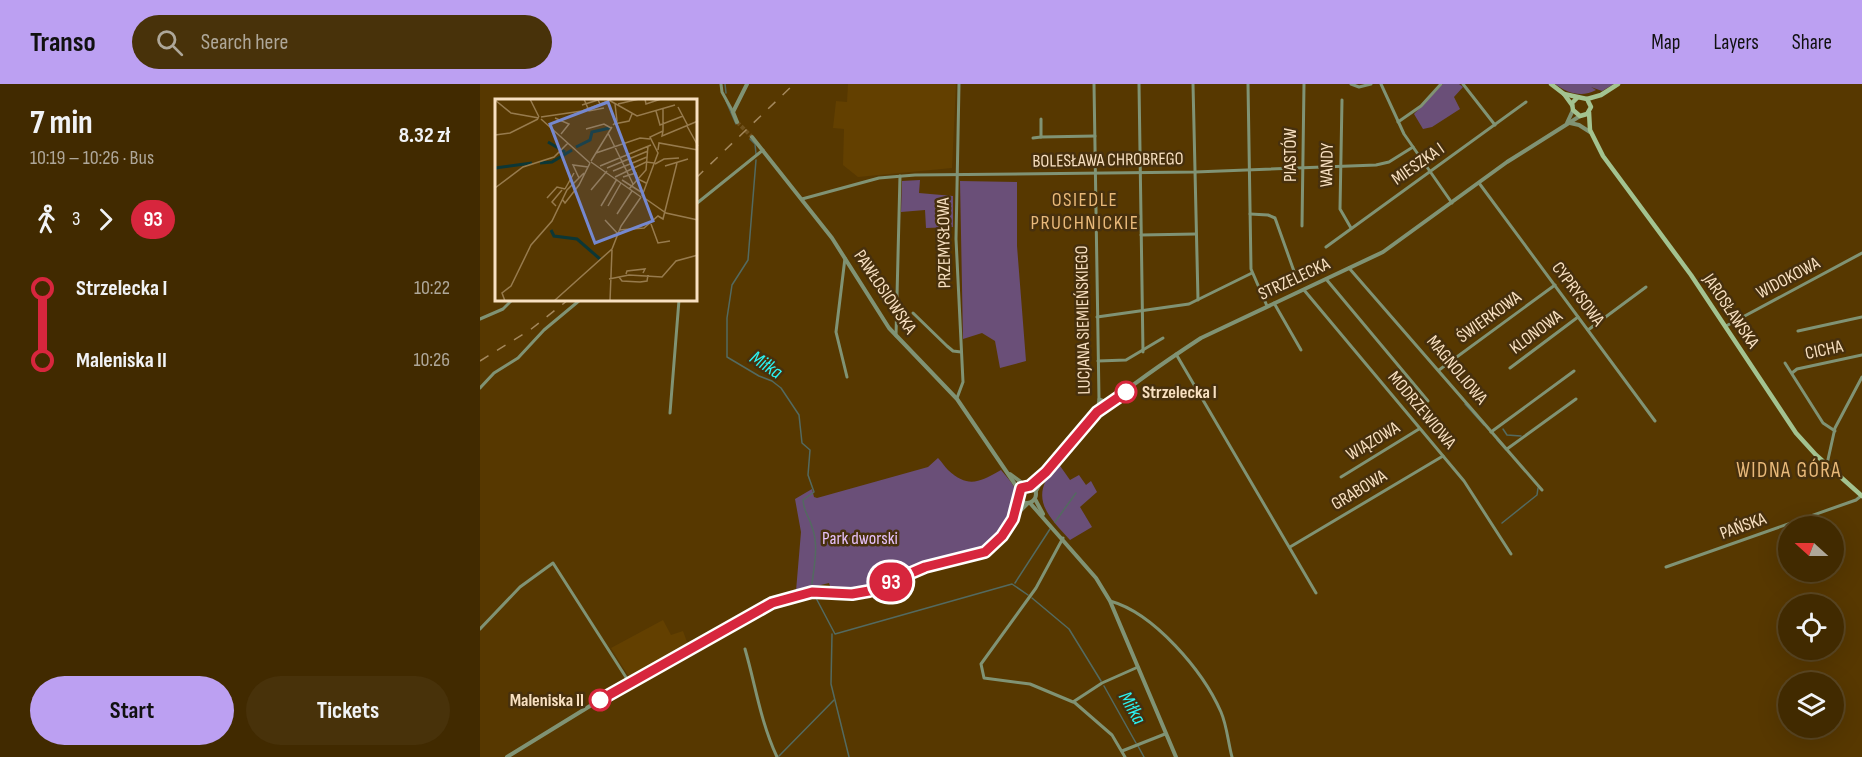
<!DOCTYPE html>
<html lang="en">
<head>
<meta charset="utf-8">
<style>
  body { margin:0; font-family:"Sofia Sans Condensed",sans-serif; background:#48320a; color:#f1f3f6; height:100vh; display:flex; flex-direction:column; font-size:22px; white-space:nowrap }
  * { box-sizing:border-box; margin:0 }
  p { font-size:20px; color:#aea799 }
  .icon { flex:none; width:33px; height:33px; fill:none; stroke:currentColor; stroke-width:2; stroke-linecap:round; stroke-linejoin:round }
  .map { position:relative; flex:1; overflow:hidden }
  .side { display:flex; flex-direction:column; background:#412a00; width:480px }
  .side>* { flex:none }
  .badge { padding:0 12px; border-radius:20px; font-size:21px; line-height:39px }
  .needle { width:39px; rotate:291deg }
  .tools { position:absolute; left:1298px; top:432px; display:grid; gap:12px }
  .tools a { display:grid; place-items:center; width:66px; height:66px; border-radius:50%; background:#412a00; box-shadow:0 6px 24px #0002,0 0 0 2px #5a4622; font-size:30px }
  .map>.badge { position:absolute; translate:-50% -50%; box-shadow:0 0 0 3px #fff }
  .legs { display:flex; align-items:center; gap:9px; height:66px; padding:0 30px; font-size:20px }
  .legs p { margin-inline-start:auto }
  .overview { display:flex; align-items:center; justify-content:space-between; height:102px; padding:0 30px }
  h1 { font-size:33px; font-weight:700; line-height:45px }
  .cta { display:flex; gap:12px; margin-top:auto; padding:12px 30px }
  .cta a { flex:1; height:69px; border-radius:36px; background:#bca0f2; color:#111; font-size:24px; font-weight:700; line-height:69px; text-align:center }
  .cta a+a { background:#48320a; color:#f1f3f6 }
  ul { padding:0 30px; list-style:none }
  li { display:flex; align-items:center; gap:21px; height:72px; font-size:22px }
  li i { display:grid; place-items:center; width:9px; height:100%; margin:0 8px; background:currentColor }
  li i::after { content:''; width:15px; height:15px; margin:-8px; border:4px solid; border-radius:50%; background:#412a00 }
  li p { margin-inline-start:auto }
  li:first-child i { background:linear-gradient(#0000 50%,currentColor 0) }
  li:last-child i { background:linear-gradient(currentColor 50%,#0000 0) }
  header { display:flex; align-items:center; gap:36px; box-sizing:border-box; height:84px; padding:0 30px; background:#bca0f2; color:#111 }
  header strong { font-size:28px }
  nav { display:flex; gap:33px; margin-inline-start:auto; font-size:21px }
  .search { width:420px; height:54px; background:#48320a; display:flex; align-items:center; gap:15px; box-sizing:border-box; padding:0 21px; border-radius:33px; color:#aea799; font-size:22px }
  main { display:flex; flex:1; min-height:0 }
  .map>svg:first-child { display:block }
  .built { fill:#634000 }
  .green { fill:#6a4f78 }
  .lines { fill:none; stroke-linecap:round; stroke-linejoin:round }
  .stream { stroke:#536a60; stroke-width:1.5 }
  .tertiary-tunnel { stroke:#6f511d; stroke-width:4; stroke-dasharray:4 2; stroke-linecap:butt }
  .minor { stroke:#809374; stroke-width:3 }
  .tertiary { stroke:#809374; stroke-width:4 }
  .secondary { stroke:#a3c390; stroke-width:4.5 }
  .rail { stroke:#a4885c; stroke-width:1.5; stroke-dasharray:10 10; stroke-linecap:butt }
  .line-1-casing { stroke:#fff; stroke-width:14 }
  .line-1 { stroke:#d7263d; stroke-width:9 }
  .stop-1-dot { fill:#fff; stroke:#d7263d; stroke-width:3 }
  .labels { text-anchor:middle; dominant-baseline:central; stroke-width:5; stroke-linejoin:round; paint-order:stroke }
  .street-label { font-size:18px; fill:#f8e0c1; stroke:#47300d }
  .stop-label { font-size:18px; font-weight:bold; fill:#f8e0c1; stroke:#47300d; text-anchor:start }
  .park-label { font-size:18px; fill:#e5c0f8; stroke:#47300d }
  .neighbourhood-label { font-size:20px; letter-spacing:1.5px; fill:#e9b97a; stroke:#47300d }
  .water-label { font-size:20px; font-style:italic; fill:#2bf3f2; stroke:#47300d }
  .quarter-label { font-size:21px; letter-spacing:1.5px; fill:#e9b97a; stroke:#47300d }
  .inset-river { fill:none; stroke:#0c3736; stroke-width:3 }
  .inset-road { fill:none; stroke:#977b4d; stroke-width:1.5 }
  .view { fill:#7588cf; fill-opacity:0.15; stroke:#7588cf; stroke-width:3 }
  .inset-edge { fill:none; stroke:#f8e0c1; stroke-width:3 }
</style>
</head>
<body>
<header>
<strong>Transo</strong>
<div class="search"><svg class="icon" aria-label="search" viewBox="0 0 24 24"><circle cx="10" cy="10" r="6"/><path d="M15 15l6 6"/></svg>Search here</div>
<nav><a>Map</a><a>Layers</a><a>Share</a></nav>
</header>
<main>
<section class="side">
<div class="overview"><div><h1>7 min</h1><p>10:19 – 10:26 · Bus</p></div><b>8.32 zł</b></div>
<div class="legs"><svg class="icon" aria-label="walk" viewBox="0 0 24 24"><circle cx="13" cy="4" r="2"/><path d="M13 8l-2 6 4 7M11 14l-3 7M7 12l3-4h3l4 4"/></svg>3<svg class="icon" aria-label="forward" viewBox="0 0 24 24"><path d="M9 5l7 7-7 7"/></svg><b class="badge" style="background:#d7263d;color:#fff">93</b></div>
<ul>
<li><i style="color:#d7263d"></i><b>Strzelecka I</b><p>10:22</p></li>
<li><i style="color:#d7263d"></i><b>Maleniska II</b><p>10:26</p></li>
</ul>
<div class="cta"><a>Start</a><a>Tickets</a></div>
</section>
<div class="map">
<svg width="1382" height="673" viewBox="0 0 1382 673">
  <rect width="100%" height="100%" fill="#573800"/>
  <!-- built -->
  <g class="built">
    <polygon points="368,0 476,0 472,84 378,93 363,81 364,45 353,44 356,17 367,18"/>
    <polygon points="183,536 191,551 203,547 208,561 149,593 131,564"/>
  </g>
  <!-- green -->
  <g class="green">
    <polygon points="963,0 979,0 983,3 974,13 980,25 952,43 943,45 934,30"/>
    <path d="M1075,0H1134L1122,7L1111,3L1116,6C1102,14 1087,9 1075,0Z"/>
    <polygon points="440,96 439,109 473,112 473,143 446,144 445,126 421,128 422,97"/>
    <polygon points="480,97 537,98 537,162 546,277 520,284 515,257 502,249 483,255"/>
    <path d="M458,374C462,378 464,382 468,386C489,405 499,398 521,386C525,391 533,399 535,405C540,427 522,455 501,465C483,474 459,473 439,481C402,495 391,513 350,502L349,499L316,507L321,448L315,415L332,405L334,413L337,414L448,383Z"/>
    <path d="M578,379L590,396L599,391L606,401L611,397L617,408L600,423L612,443L590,456C564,428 549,412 578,379Z"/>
  </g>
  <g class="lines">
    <!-- stream -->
    <g class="stream">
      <polyline points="245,0 246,9"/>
      <polyline points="246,17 256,40"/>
      <polyline points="270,55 275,60 276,70"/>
      <path d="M276,76L268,176L252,201L247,234V273L279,292L292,297L301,304L319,331L322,359L330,366L328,391L334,408L323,416C324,429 329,432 332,443C339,461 334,482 332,500"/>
      <polyline points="985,320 1004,341"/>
      <polyline points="1023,345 1027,351 1041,352"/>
      <polyline points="1017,356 1026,366"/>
      <polyline points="575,438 596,409"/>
      <polyline points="1022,439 1057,411 1058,404"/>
      <polyline points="535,499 570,445"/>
      <polyline points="336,514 355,550 532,500 548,511"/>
      <polyline points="552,514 589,545 621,597"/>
      <polyline points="352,550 351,600 369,673"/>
      <polyline points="624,602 656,659"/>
      <polyline points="658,662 664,673"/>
      <polyline points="299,672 354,616"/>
    </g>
    <!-- tertiary-tunnel -->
    <polyline class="tertiary-tunnel" points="257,38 272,53"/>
    <!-- minor -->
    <g class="minor">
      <polyline points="241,0 242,8 253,28"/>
      <polyline points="614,0 619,315 617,328"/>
      <polyline points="659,0 663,268"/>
      <polyline points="713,0 718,216"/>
      <polyline points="768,0 771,185 787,222"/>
      <polyline points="871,0 879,3 891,0"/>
      <polyline points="901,0 924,50 972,119"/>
      <polyline points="983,0 1015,41"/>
      <polyline points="862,16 860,125 871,144"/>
      <polyline points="561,35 561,53 615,52"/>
      <polyline points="918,38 941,22 961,0"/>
      <polyline points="553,54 561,53"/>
      <polyline points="999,99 1175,337"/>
      <polyline points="322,115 399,94 435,91 715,88 896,81 909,78 933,63"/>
      <polyline points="216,120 283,66"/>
      <polyline points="770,130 788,131 795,134 815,190"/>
      <polyline points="822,142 824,0"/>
      <polyline points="661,151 716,150"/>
      <polyline points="846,163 1046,18"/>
      <polyline points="365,174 356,248 367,293"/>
      <polyline points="869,184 1062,406"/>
      <polyline points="846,195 948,317"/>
      <polyline points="824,206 984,397 1031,470"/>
      <polyline points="794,219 821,266"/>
      <polyline points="433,229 467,262 473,267 481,268"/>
      <polyline points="617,233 709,220 772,189"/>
      <polyline points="0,235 23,225 32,216"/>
      <polyline points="1246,242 1382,169"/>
      <polyline points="1108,246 1166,203"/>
      <polyline points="1318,247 1382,233"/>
      <polyline points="416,252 420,92"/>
      <polyline points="696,270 836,509"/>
      <polyline points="618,277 646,276 683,254"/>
      <polyline points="1305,279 1343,339 1355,347"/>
      <polyline points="1030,284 1098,233"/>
      <polyline points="959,286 1075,201"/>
      <polyline points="1312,289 1317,285 1382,271"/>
      <polyline points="0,304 14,289 38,274 64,246 100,216"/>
      <polyline points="477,314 483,298 476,155 479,0"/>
      <polyline points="619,315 630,319"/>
      <polyline points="190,329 199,216"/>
      <polyline points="1011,348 1094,287"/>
      <polyline points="1027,365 1096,315"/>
      <polyline points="1347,380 1355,344 1382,293"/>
      <polyline points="861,393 939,345"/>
      <polyline points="583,454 556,504 501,580 504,594 550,600 593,618 622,599 658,583"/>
      <polyline points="810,463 963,372"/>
      <polyline points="1186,483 1376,416 1381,412"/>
      <path d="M630,517C674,529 723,587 741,628C747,642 748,658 752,673"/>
      <polyline points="0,545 40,503 73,479 149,598"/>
      <path d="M265,565C276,603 280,636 297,673"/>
      <polyline points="594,618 632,651 645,673"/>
      <polyline points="642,667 685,650"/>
    </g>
    <!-- tertiary -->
    <g class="tertiary">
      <polyline points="257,38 253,28 267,0"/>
      <polyline points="1087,39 1093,26"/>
      <polyline points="1090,39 1099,41 1110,48"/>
      <polyline points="272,53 352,154 409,244 477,315 539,406"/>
      <polyline points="530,390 545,401"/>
      <circle cx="547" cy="410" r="9"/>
      <polyline points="551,401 563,391"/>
      <path d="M556,407C586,343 663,292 721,254L903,168L1027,78L1100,32"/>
      <polyline points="555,415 563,430"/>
      <polyline points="550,419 616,494 630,517 696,673"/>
      <polyline points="537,430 548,419"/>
      <polyline points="27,673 149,598 292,519 332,508 372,510 389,507 445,483 505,467 516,459 528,443 540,415"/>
    </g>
    <!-- secondary -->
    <g class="secondary">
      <polyline points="1071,0 1084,10 1092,21"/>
      <polyline points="1084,10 1107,15 1111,23 1107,30 1100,32 1093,26 1092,19 1097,14"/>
      <polyline points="1107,15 1121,11 1138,0"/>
      <polyline points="1109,28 1110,46 1123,72 1211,191 1316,349 1336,371 1382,412"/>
    </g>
    <!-- rail -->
    <g class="rail">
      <polyline points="216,94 314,0"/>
      <polyline points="0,277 50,246 88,216"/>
    </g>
  </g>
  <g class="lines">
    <!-- line-1 casing -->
    <g class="line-1-casing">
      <polyline id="line-1" points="120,616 292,519 332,508 372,510 389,507 445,483 505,468 522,452 533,435 541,404 550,402 566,388 617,328 646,308"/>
    </g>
    <!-- line-1 -->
    <use href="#line-1" class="line-1"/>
  </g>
  <!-- markers -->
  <g class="stop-1-dot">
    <circle cx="646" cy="308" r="10"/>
    <circle cx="120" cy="616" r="10"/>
  </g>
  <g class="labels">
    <!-- street labels -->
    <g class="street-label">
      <text transform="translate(810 71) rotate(-90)">PIASTÓW</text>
      <text transform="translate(628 76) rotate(-1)">BOLESŁAWA CHROBREGO</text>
      <text transform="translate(938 80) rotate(-35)">MIESZKA I</text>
      <text transform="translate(847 81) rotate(-89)">WANDY</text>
      <text transform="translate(464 159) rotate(-91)">PRZEMYSŁOWA</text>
      <text transform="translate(1308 194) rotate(-28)">WIDOKOWA</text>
      <text transform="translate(814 195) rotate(-25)">STRZELECKA</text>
      <text transform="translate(405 208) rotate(56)">PAWŁOSIOWSKA</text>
      <text transform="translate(1098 210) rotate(53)">CYPRYSOWA</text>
      <text transform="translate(1251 227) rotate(56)">JAROSŁAWSKA</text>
      <text transform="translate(1009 233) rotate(-36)">ŚWIERKOWA</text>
      <text transform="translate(603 236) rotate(-91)">LUCJANA SIEMIEŃSKIEGO</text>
      <text transform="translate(1056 248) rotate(-37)">KLONOWA</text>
      <text transform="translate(1344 266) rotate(-12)">CICHA</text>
      <text transform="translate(977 286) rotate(50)">MAGNOLIOWA</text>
      <text transform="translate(942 326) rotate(50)">MODRZEWIOWA</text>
      <text transform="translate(893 357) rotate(-31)">WIĄZOWA</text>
      <text transform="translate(879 406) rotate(-31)">GRABOWA</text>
      <text transform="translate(1263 442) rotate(-20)">PAŃSKA</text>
    </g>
    <!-- stop labels -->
    <g class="stop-label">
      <text x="662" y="308">Strzelecka I</text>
      <text x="104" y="616" text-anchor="end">Maleniska II</text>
    </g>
    <!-- park labels -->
    <g class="park-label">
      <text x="380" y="454">Park dworski</text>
    </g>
    <!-- neighbourhood labels -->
    <g class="neighbourhood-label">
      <text x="605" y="116">OSIEDLE<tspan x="605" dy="23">PRUCHNICKIE</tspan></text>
    </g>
    <!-- water labels -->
    <g class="water-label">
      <text transform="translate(286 281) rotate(33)">Miłka</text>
      <text transform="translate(652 624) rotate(60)">Miłka</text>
    </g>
    <!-- quarter labels -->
    <g class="quarter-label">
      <text x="1309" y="386">WIDNA GÓRA</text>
    </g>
  </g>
  <!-- overview -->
  <g transform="translate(15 15)">
    <rect width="202" height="202" fill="#573800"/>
    <path class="inset-river" d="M53,43L70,53M81,48L95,41L97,33L115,29M45,64L57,63L77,51M0,69L37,64M56,131L59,137L82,140L105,160"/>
    <path class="inset-road" d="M35,0L44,18M89,0L94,12L109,9M112,0L142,17L180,6M150,0L151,5L166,0M0,1L16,14L44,19M123,5L144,0M87,6L103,1L105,5M183,8L193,27M161,12L165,26L188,17M46,18L87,12L113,2M60,19L74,25L66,35M46,20L95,64M119,25L134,22L137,15M118,26L122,22L120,5M192,27L203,47M91,30L109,25L116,29M168,32L167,37L203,22M113,34L138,85M0,36L15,34L43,20M163,51L164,44L203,51M101,54L145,39L155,40M96,62L117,28M96,63L146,98M160,65L169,60L184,59M105,67L156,46M170,67L193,60M112,69L153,52M118,72L152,58M120,78L151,63L159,64M128,78L141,74L143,80L151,84M84,79L78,66L93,68M127,81L146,93M0,89L28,68L59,58L73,44M70,90L79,74M134,90L151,71L153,47M96,91L112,72M147,97L163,54L155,38L168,32V10M148,98L171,114L203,121M52,99L62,88L70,90M67,100L70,104L84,86L95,64M61,107L57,103L67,91M106,107L122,80M113,107L126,84M122,115L137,92M110,121L123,135M156,125L163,144L175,142M124,131L149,129L163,117L168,120L182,64M131,175L132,172L150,170L148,174M124,178L127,182L145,183L152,182L153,176M114,180L134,176L167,178L181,162L203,156M10,202L7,194L16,187L36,146L57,122L72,91L89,74M59,202L117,150L126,127L146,98M115,202L117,151"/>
    <path class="view" d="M113,3L158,122L100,144L55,25Z"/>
    <rect width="202" height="202" class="inset-edge"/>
  </g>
</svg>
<div class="tools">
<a><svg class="needle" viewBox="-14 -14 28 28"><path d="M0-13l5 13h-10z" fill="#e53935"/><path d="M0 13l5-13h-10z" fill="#aea799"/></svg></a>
<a><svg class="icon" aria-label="locate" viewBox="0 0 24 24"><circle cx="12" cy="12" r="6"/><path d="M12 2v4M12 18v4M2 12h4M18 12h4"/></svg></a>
<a><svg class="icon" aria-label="layers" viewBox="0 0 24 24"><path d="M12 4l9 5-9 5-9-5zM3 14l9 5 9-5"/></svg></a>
</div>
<b class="badge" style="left:411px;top:498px;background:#d7263d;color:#fff">93</b>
</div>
</main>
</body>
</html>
